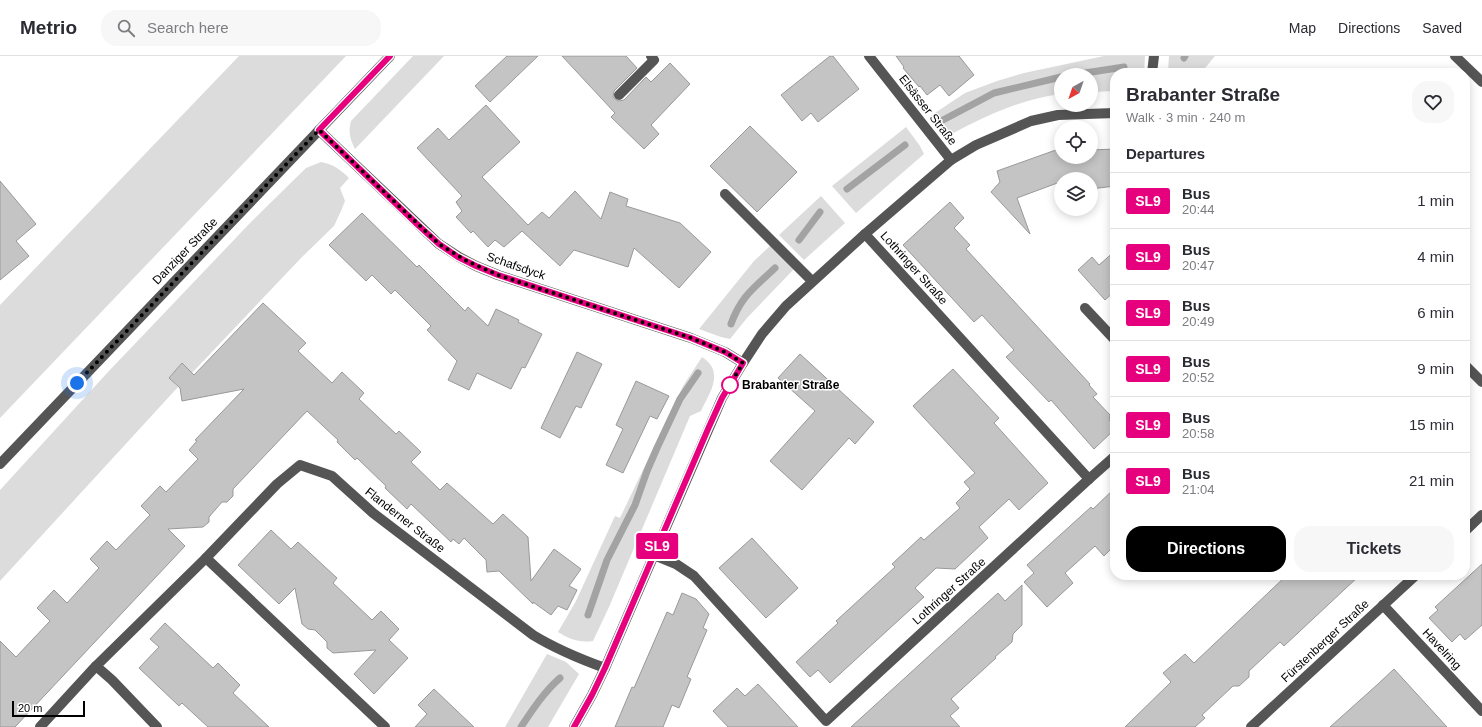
<!DOCTYPE html>
<html lang="en">
<head>
<meta charset="utf-8">
<style>
  body { margin:0; font-family:Helvetica,sans-serif; background:#f7f7f7; color:#2b2b33; height:100vh; display:flex; flex-direction:column; font-size:15px; white-space:nowrap }
  * { box-sizing:border-box; margin:0 }
  p { font-size:13px; color:#7c7c81 }
  .icon { flex:none; width:22px; height:22px; fill:none; stroke:currentColor; stroke-width:2; stroke-linecap:round; stroke-linejoin:round }
  .map { position:relative; flex:1; overflow:hidden }
  .drawer { position:absolute; left:1110px; top:12px; width:360px; height:512px; display:flex; flex-direction:column; background:#fff; border-radius:16px; box-shadow:0 2px 10px #0003 }
  .drawer>* { flex:none }
  .badge { padding:0 8px; border-radius:3px; font-size:14px; line-height:26px }
  .needle { width:26px; rotate:220deg }
  .buttons { position:absolute; left:1054px; top:12px; display:grid; gap:8px }
  .buttons a { display:grid; place-items:center; width:44px; height:44px; border-radius:50%; background:#fff; box-shadow:0 2px 10px #0003; font-size:20px }
  .scale { position:absolute; left:12px; bottom:10px; width:73px; box-sizing:border-box; padding-left:4px; border:2px solid #000; border-top:0; font-size:11px; line-height:14px; white-space:nowrap; color:#000; -webkit-text-stroke:3px #fff; paint-order:stroke }
  .you { position:absolute; width:20px; height:20px; margin:-10px; border:3px solid #fff; border-radius:50%; background:#1a73e8; box-shadow:0 0 0 6px #1a73e833 }
  .map>.badge { position:absolute; translate:-50% -50%; box-shadow:0 0 0 2px #fff }
  h2 { padding:0 16px; font-size:15px; line-height:36px }
  .round { display:grid; place-items:center; flex:none; width:42px; height:42px; border-radius:16px; background:#f7f7f7 }
  .overview { display:flex; align-items:center; justify-content:space-between; height:68px; padding:0 16px }
  h1 { font-size:19px; font-weight:700; line-height:30px }
  .action { display:flex; gap:8px; margin-top:auto; padding:8px 16px }
  .action a { flex:1; height:46px; border-radius:16px; background:#000; color:#fff; font-size:16px; font-weight:700; line-height:46px; text-align:center }
  .action a+a { background:#f7f7f7; color:#2b2b33 }
  ul { padding:0; list-style:none }
  li { display:flex; align-items:center; gap:12px; height:56px; padding:0 16px; border-top:1px solid #e1e1e2 }
  li div { flex:1 }
  li b { display:block; font-size:15px }
  li em { font-style:normal }
  li .badge { min-width:44px; font-weight:700; text-align:center }
  header { display:flex; align-items:center; gap:24px; box-sizing:border-box; height:56px; padding:0 20px; background:#fff; border-bottom:1px solid #e1e1e2 }
  header strong { font-size:19px }
  nav { display:flex; gap:22px; margin-inline-start:auto; font-size:14px }
  .search { width:280px; height:36px; background:#f7f7f7; display:flex; align-items:center; gap:10px; box-sizing:border-box; padding:0 14px; border-radius:16px; color:#7c7c81; font-size:15px }
  .map>svg:first-child { display:block }
  .green { fill:#dcdcdc }
  .lines { fill:none; stroke-linecap:round; stroke-linejoin:round }
  .stream { stroke:#a3a3a3; stroke-width:7 }
  .building { fill:#c4c4c4; stroke:#999 }
  .minor { stroke:#555; stroke-width:10 }
  .line-casing { stroke:#fff; stroke-width:9 }
  .line { stroke:#e6007e; stroke-width:6 }
  .walk { stroke:#000; stroke-width:4; stroke-dasharray:0 7.2 }
  .stop-dot { fill:#fff; stroke:#e6007e; stroke-width:2 }
  .labels { text-anchor:middle; dominant-baseline:central; stroke-width:3; stroke-linejoin:round; paint-order:stroke }
  .street-label { font-size:12px; fill:#000; stroke:#fff }
  .stop-label { font-size:12px; font-weight:bold; fill:#000; stroke:#fff; text-anchor:start }
</style>
</head>
<body>
<header>
<strong>Metrio</strong>
<div class="search"><svg class="icon" aria-label="search" viewBox="0 0 24 24"><circle cx="10" cy="10" r="6"/><path d="M15 15l6 6"/></svg>Search here</div>
<nav><a>Map</a><a>Directions</a><a>Saved</a></nav>
</header>
<div class="map">
<svg width="1482" height="671" viewBox="0 0 1482 671">
  <rect width="100%" height="100%" fill="#fff"/>
  <!-- green -->
  <g class="green">
    <polygon points="239,0 346,0 0,362 0,249"/>
    <path d="M413,0H444L355,93C350,83 348,76 351,65Z"/>
    <path d="M1104,0H1145L1144,17H1115V35L1091,36V19H1061V38C1021,43 983,61 948,80L941,74L929,61L965,37L997,25L1024,17Z"/>
    <polygon points="1169,0 1215,0 1201,17 1168,17"/>
    <polygon points="906,71 920,90 924,98 856,157 832,130"/>
    <path d="M321,106C333,108 341,114 349,122L340,132L345,145L341,155L334,170L302,201L192,317L182,307L169,322L178,331L0,525V434L108,316L251,166L306,112Z"/>
    <polygon points="821,140 845,167 804,204 779,179"/>
    <polygon points="771,189 794,213 747,262 730,283 721,281 699,273 754,205"/>
    <path d="M702,301C725,316 710,336 701,355L690,360L609,551L593,585C579,587 569,583 558,576L576,545L615,460L620,462L683,330Z"/>
    <polygon points="547,598 566,606 579,618 548,671 505,671"/>
  </g>
  <g class="lines">
    <!-- stream -->
    <g class="stream">
      <polyline points="1184,2 1185,0"/>
      <polyline points="1072,19 1124,11"/>
      <polyline points="943,64 994,37 1061,21"/>
      <polyline points="847,133 905,89"/>
      <polyline points="799,184 820,156"/>
      <path d="M731,268C741,240 754,232 775,212"/>
      <polyline points="588,559 607,504 635,449 647,415 657,392 680,343 698,317"/>
      <path d="M521,671C533,653 544,636 560,622"/>
    </g>
  </g>
  <!-- building -->
  <g class="building">
    <polygon points="507,0 538,0 490,46 475,30"/>
    <polygon points="562,0 626,0 637,12 614,35 613,41 618,45 624,44 646,21 651,26 670,7 690,28 651,69 659,78 644,93 611,61 615,57"/>
    <polygon points="830,0 833,0 859,33 818,66 811,57 802,65 781,39"/>
    <polygon points="896,0 959,0 974,19 949,40 940,29 927,39 920,30 919,31 903,12 904,11"/>
    <polygon points="486,49 520,86 482,121 528,169 542,156 549,162 575,135 601,163 610,136 628,143 626,150 680,167 711,196 679,232 634,192 628,211 574,194 560,210 522,175 504,191 495,184 488,191 473,175 471,177 456,161 462,155 456,146 462,140 417,92 438,72 449,84"/>
    <polygon points="750,70 797,116 757,156 710,110"/>
    <polygon points="1061,93 1061,101 1091,101 1091,94 1115,93 1115,130 1091,133 1091,123 1061,123 1061,131 1060,126 1017,142 1030,178 991,136 1000,126 997,115 1053,95"/>
    <polygon points="0,125 36,168 16,185 29,200 0,224"/>
    <polygon points="950,146 964,162 954,172 970,189 966,193 1090,328 1089,329 1097,338 1093,341 1110,359 1109,364 1115,370 1115,373 1094,393 1051,344 1049,346 1006,301 1014,294 982,259 974,266 903,189"/>
    <polygon points="362,157 417,211 419,209 465,255 468,251 488,270 496,253 519,264 518,266 542,278 525,312 522,311 511,333 477,317 469,334 448,324 457,305 427,274 431,270 395,234 391,238 372,219 366,225 329,189"/>
    <polygon points="1115,195 1115,235 1105,244 1078,214 1092,201 1099,209"/>
    <polygon points="263,247 306,287 298,295 332,327 342,316 364,337 359,343 396,378 399,375 421,396 411,406 440,434 447,427 493,468 503,458 528,481 531,525 554,493 581,513 569,530 577,534 567,554 558,550 551,559 533,546 533,548 499,515 487,516 486,504 464,482 459,488 453,483 451,486 411,448 407,453 385,432 386,430 357,402 355,404 337,386 338,384 307,355 233,433 233,440 227,446 222,446 209,461 209,466 203,471 168,473 185,490 15,671 0,671 0,585 16,601 50,565 37,552 54,534 67,547 99,512 90,503 107,485 116,494 150,459 141,450 160,430 166,436 198,403 189,394 197,385 195,384 244,333 182,345 180,332 169,322 182,307 194,319"/>
    <polygon points="577,296 602,308 581,352 576,350 560,382 541,372"/>
    <polygon points="800,298 874,366 855,388 849,382 802,434 770,405 815,355 778,322"/>
    <polygon points="953,313 999,362 994,367 1048,427 1019,454 1009,443 979,471 988,482 955,513 936,512 915,532 924,541 830,627 818,614 810,621 796,606 838,567 836,565 895,511 892,508 921,481 924,484 960,452 956,447 970,433 964,426 975,417 913,350"/>
    <polygon points="636,325 669,340 657,363 650,360 623,417 606,409 623,373 616,369"/>
    <polygon points="1115,432 1115,489 1104,500 1095,490 1065,517 1073,527 1047,551 1024,526 1034,517 1027,509 1091,451 1093,453"/>
    <polygon points="271,474 291,493 298,486 337,522 333,527 372,564 381,555 399,573 389,584 408,602 374,638 354,618 376,594 333,597 327,592 327,586 315,574 308,573 302,568 295,532 279,548 238,509"/>
    <polygon points="752,482 798,532 766,562 719,512"/>
    <polygon points="1482,508 1482,569 1465,584 1460,578 1452,586 1429,562 1438,554 1435,551"/>
    <polygon points="1287,519 1360,519 1284,590 1280,586 1249,615 1249,621 1239,630 1233,630 1202,659 1205,662 1195,671 1125,671 1171,626 1163,617 1185,598 1194,607"/>
    <polygon points="1022,529 1022,569 1013,578 1012,586 995,601 996,602 951,643 959,652 950,660 960,671 851,671 998,537 1005,545"/>
    <polygon points="682,537 696,543 709,558 703,572 707,574 687,621 691,623 679,652 672,649 663,671 615,671 632,631 634,632 667,556 673,559"/>
    <polygon points="165,567 213,612 218,607 240,629 233,637 269,671 208,671 182,647 179,650 139,612 159,591 150,583"/>
    <polygon points="1394,613 1447,671 1330,671 1378,628"/>
    <polygon points="758,628 775,646 798,671 728,671 713,655 737,632 745,640"/>
    <polygon points="434,633 456,654 474,671 415,671 427,658 418,649"/>
  </g>
  <g class="lines">
    <!-- minor -->
    <g class="minor">
      <polyline points="869,0 951,104"/>
      <polyline points="1455,0 1482,26"/>
      <polyline points="1152,17 1154,0"/>
      <polyline points="619,39 654,4 651,0"/>
      <polyline points="319,74 439,188 459,201 476,210 498,219 691,282 725,296 743,307"/>
      <polyline points="725,138 812,225"/>
      <polyline points="1085,252 1115,284"/>
      <polyline points="1465,309 1482,326"/>
      <polyline points="0,408 390,0"/>
      <polyline points="1089,423 1115,400"/>
      <polyline points="1465,475 1482,459"/>
      <polyline points="654,499 676,508 694,520 826,665 1089,423 865,178"/>
      <polyline points="206,502 385,671"/>
      <polyline points="1383,549 1482,655"/>
      <polyline points="40,671 96,610"/>
      <path d="M157,671L112,624L96,610L206,502L277,428L300,409L332,420L373,457L533,579C556,593 580,603 605,612"/>
      <polyline points="574,671 592,639 605,612 722,342 743,307 762,278 786,250 865,178 951,104 976,89 1031,65 1058,59 1115,57"/>
      <polyline points="1251,671 1416,519"/>
    </g>
  </g>
  <g class="lines">
    <!-- line casing -->
    <g class="line-casing">
      <polyline id="line" points="390,0 319,74 418,169 439,188 458,201 476,210 498,219 691,282 725,296 743,307 722,342 708,373 605,612 592,639 574,671"/>
    </g>
    <!-- line -->
    <use href="#line" class="line"/>
    <!-- walk -->
    <polyline class="walk" points="77,327 319,74 439,188 467,205 498,219 691,282 725,296 743,307 729,330 730,329"/>
  </g>
  <!-- markers -->
  <circle class="stop-dot" cx="730" cy="329" r="8"/>
  <g class="labels">
    <!-- street labels -->
    <g class="street-label">
      <text transform="translate(928 54) rotate(52)">Elsässer Straße</text>
      <text transform="translate(185 195) rotate(-46)">Danziger Straße</text>
      <text transform="translate(516 210) rotate(19)">Schafsdyck</text>
      <text transform="translate(914 212) rotate(48)">Lothringer Straße</text>
      <text transform="translate(405 464) rotate(38)">Flanderner Straße</text>
      <text transform="translate(949 535) rotate(-42)">Lothringer Straße</text>
      <text transform="translate(1325 585) rotate(-43)">Fürstenberger Straße</text>
      <text transform="translate(1442 593) rotate(47)">Havelring</text>
    </g>
    <!-- stop labels -->
    <g class="stop-label">
      <text x="742" y="329">Brabanter Straße</text>
    </g>
  </g>
</svg>
<div class="buttons">
<a><svg class="needle" viewBox="-14 -14 28 28"><path d="M0-13l5 13h-10z" fill="#e53935"/><path d="M0 13l5-13h-10z" fill="#7c7c81"/></svg></a>
<a><svg class="icon" aria-label="locate" viewBox="0 0 24 24"><circle cx="12" cy="12" r="6"/><path d="M12 2v4M12 18v4M2 12h4M18 12h4"/></svg></a>
<a><svg class="icon" aria-label="layers" viewBox="0 0 24 24"><path d="M12 4l9 5-9 5-9-5zM3 14l9 5 9-5"/></svg></a>
</div>
<div class="scale">20 m</div>
<div class="you" style="left:77px;top:327px"></div>
<b class="badge" style="left:657px;top:490px;background:#e6007e;color:#fff">SL9</b>
<section class="drawer">
<div class="overview"><div><h1>Brabanter Straße</h1><p>Walk · 3 min · 240 m</p></div><a class="round"><svg class="icon" aria-label="heart" viewBox="0 0 24 24"><path d="M12 20l-8-8c-3-5 5-10 8-4 3-6 11-1 8 4z"/></svg></a></div>
<h2>Departures</h2>
<ul>
<li><span class="badge" style="background:#e6007e;color:#fff">SL9</span><div><b>Bus</b><p>20:44</p></div><em>1 min</em></li>
<li><span class="badge" style="background:#e6007e;color:#fff">SL9</span><div><b>Bus</b><p>20:47</p></div><em>4 min</em></li>
<li><span class="badge" style="background:#e6007e;color:#fff">SL9</span><div><b>Bus</b><p>20:49</p></div><em>6 min</em></li>
<li><span class="badge" style="background:#e6007e;color:#fff">SL9</span><div><b>Bus</b><p>20:52</p></div><em>9 min</em></li>
<li><span class="badge" style="background:#e6007e;color:#fff">SL9</span><div><b>Bus</b><p>20:58</p></div><em>15 min</em></li>
<li><span class="badge" style="background:#e6007e;color:#fff">SL9</span><div><b>Bus</b><p>21:04</p></div><em>21 min</em></li>
</ul>
<div class="action"><a>Directions</a><a>Tickets</a></div>
</section>
</div>
</body>
</html>
